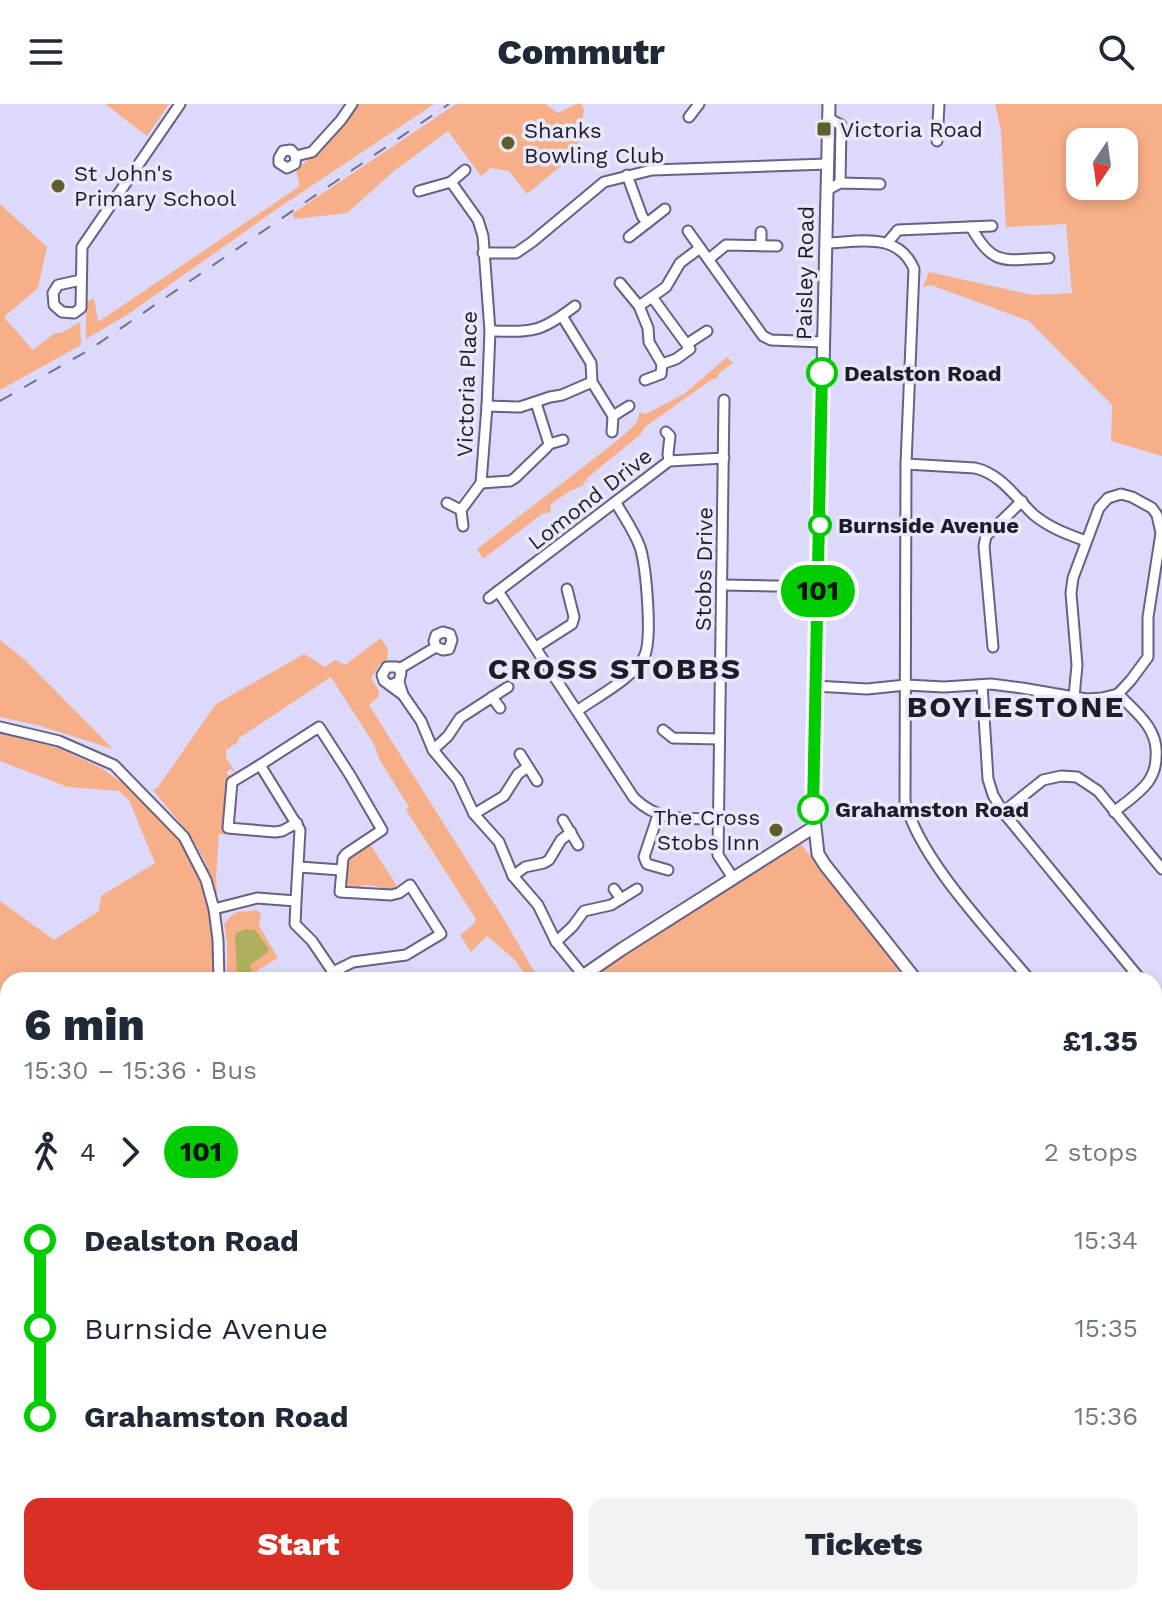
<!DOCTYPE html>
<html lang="en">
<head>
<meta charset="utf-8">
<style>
  body { margin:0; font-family:"Work Sans",sans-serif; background:#f2f2f3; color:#1f2937; height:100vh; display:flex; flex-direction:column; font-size:30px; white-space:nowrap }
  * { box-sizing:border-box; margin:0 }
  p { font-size:26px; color:#747a83 }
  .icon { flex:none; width:44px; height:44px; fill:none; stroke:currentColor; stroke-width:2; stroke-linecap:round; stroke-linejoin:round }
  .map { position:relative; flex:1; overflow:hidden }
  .sheet { position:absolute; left:0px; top:868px; width:1162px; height:634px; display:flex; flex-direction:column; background:#fff; border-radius:24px 24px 0 0; box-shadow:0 4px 12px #0003 }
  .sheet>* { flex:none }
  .badge { padding:0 16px; border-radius:26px; font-size:28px; line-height:52px }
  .needle { width:52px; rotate:193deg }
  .fabs { position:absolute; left:1066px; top:24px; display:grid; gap:16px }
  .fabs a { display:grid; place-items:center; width:72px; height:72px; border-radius:16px; background:#fff; box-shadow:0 4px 12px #0003; font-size:40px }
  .map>.badge { position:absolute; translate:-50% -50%; box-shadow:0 0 0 4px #fff }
  .legs { display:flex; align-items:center; gap:12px; height:88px; padding:0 24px; font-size:26px }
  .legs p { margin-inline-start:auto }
  .overview { display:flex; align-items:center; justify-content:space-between; height:136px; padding:0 24px }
  h1 { font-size:44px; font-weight:800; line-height:60px }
  .action { display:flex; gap:16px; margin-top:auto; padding:16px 24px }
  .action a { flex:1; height:92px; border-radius:16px; background:#d93025; color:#fff; font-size:32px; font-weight:800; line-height:92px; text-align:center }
  .action a+a { background:#f2f2f3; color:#1f2937 }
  ul { padding:0 24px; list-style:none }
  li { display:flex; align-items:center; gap:28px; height:88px; font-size:30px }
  li i { display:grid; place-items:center; width:12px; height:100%; margin:0 10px; background:currentColor }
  li i::after { content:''; width:20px; height:20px; margin:-10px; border:6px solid; border-radius:50%; background:#fff }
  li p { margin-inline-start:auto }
  li:first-child i { background:linear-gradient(#0000 50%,currentColor 0) }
  li:last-child i { background:linear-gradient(currentColor 50%,#0000 0) }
  header { display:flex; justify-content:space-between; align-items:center; height:104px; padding:0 24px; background:#fff; font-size:36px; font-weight:800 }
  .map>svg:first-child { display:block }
  .green { fill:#f6af88; fill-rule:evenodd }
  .water { fill:#aeb05e }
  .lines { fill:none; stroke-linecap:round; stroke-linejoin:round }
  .stream { stroke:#aeb05e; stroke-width:2 }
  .minor-casing { stroke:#666185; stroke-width:13 }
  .major-casing { stroke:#666185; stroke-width:15 }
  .minor { stroke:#fff; stroke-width:9 }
  .major { stroke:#fff; stroke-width:11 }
  .rail { stroke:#737087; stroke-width:2; stroke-dasharray:14 14; stroke-linecap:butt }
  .line-1-casing { stroke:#fff; stroke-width:18 }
  .line-1 { stroke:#0c0; stroke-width:12 }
  .poi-dot { fill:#5d5e2b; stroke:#e9e8f9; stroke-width:3 }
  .stop-1-dot { fill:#fff; stroke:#0c0; stroke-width:4 }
  .labels { text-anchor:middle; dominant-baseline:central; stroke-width:7; stroke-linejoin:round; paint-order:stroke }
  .poi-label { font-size:22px; fill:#1e1c2b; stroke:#e9e8f9; text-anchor:start }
  .street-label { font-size:22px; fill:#1e1c2b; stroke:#e9e8f9 }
  .stop-label { font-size:22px; font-weight:bold; fill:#1e1c2b; stroke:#e9e8f9; text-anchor:start }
  .district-label { font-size:30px; font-weight:bold; letter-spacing:2px; fill:#1e1c2b; stroke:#e9e8f9 }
</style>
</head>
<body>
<header><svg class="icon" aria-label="menu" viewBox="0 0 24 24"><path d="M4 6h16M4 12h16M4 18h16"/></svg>Commutr<svg class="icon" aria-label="search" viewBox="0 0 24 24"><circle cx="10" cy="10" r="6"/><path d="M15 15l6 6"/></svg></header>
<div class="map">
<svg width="1162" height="1501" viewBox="0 0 1162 1501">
  <rect width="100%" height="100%" fill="#dcd9fa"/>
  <!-- green -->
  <g class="green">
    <polygon points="105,0 169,0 147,32"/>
    <path d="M358,0H434L274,107L127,211L86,235V198L94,194L98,218L300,82L296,68C301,61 309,56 315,50C332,35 345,18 358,0Z"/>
    <polygon points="456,0 545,0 558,9 576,0 581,0 584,5 581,24 589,31 566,48 561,62 527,90 509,67 491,64 481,72 448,27 394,67 347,109 295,115 292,110"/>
    <path d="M995,0H1162V352L1111,337L1112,301L1029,217L931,181L923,183L929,168L1033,191L1072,189L1066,120L1006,123L1001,27ZM1080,38H1124V82H1080Z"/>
    <polygon points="0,100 47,143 38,184 4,213 33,246 55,229 61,229 80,218 81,241 0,286"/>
    <path d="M727,253L733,259L719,269L717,274L711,276L645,323L640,331L587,374V377L583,378L584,381L568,388L550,401L551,408L542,410L483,455L477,445L618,336C626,328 640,320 639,308L646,310L684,290Z"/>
    <polygon points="381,534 388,546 387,557 380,560 371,574 379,587 378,593 369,601 505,817 531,862 541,876 528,876 515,856 487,832 471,848 460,831 474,820 476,815 406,706 409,703 379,655 375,642 331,573 239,634 238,638 226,646 226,654 236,669 231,665 226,668 231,674 228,677 224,727 227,728 228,730 219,730 216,773 217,793 205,757 190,731 153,686 158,683 216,600 304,550 325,563 335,556 345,561"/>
    <polygon points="0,536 25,556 113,645 37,621 0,613"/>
    <polygon points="0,630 56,643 101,664 133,686 164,716 186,744 202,784 214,824 215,876 8,876 8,1494 182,1494 179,1501 0,1501 0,797 54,836 99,807 101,792 155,759 129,696 119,687 68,683 0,657"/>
    <polygon points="370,740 397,782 393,785 378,784 377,782 362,781 360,783 346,781 348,755 352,752 355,752"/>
    <polygon points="801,740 906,876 586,876 587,875"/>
    <path d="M257,806L261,810L259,822L278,854L259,865L257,868L263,876H227V838L224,820C239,802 237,810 257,806Z"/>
    <polygon points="1154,1347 1162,1357 1162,1501 706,1501 693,1494 1154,1494"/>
  </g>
  <!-- water -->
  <polygon class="water" points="245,825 255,826 269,845 267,849 250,861 254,876 237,876 235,830"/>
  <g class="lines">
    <!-- stream -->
    <g class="stream">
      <polyline points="0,972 8,968"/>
      <polyline points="1154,1124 1162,1122"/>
      <polyline points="0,1167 8,1172"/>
    </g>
    <!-- minor casing -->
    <g class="minor-casing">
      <g id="minor">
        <polyline points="689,13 699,0"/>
        <polyline points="828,14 841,21 840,79"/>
        <polyline points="937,37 939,0"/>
        <polyline points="296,52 295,60 287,64 279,59 279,54 283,47 291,46 296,52 312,48 341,16 352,0"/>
        <polyline points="627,71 642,112 647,119 629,133"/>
        <polyline points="451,78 465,66"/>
        <polyline points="827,86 840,79 880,80"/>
        <polyline points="419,87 451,78 478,116 483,132 490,227 487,302 481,379 461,406 447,399"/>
        <polyline points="647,119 665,105"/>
        <path d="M971,123C994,165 1006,155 1049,154"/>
        <polyline points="688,127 763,232 771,236 823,238"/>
        <polyline points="761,128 761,142"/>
        <polyline points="888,138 898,126 992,122"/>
        <path d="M826,139C859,138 898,127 914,165L906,360L905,697C919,755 991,829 1030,876"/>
        <polyline points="483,149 516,149 532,138 604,78 652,66 827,60"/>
        <polyline points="709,155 726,141 777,142"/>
        <polyline points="81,176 58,181 53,189 54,201 62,208 74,209 81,204 82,143 180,0"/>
        <polyline points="620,179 639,202"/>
        <polyline points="652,193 690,245 676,255 662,260 649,238 648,224 639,202 666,183 680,159 700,144"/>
        <polyline points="562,212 591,259 592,278 613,312 612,328"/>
        <path d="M490,227C533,228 540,229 575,202"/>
        <polyline points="687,240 707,227"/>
        <polyline points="645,276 661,270 662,260"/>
        <polyline points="724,296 718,751 733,774"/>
        <polyline points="487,302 520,303 550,293 562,291 592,278"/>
        <polyline points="613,312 629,302"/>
        <polyline points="666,328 670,332 668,350 669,357"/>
        <polyline points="549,340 563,336"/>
        <path d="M906,360L975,364C1001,370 1015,393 1034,411C1050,424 1067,430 1086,437"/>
        <polyline points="481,379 510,377 515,374 547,343 549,340 536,299"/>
        <polyline points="461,406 463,422"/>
        <polyline points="722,481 819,483"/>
        <path d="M498,487L634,694C660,719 685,714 719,715"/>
        <polyline points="489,494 669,357 724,354"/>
        <polyline points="536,543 572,520 574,513 567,485"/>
        <polyline points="993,543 984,442 986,432 1022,397"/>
        <polyline points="399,565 436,543 443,546 449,545 452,536 450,530 443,528 436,531 434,537 436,543"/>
        <polyline points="390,581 399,578 401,568 397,563 387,563 382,571 384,577 403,591 399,578"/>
        <polyline points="982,581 988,675 993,691 1003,708 1141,876"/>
        <polyline points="815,582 867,585 906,581 944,583 991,580 1022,584 1074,593 1087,595 1102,594 1118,590 1131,576 1148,553 1148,513 1161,429 1157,411 1152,404 1132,393 1121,390 1108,394 1099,404 1073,474 1071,489 1077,561 1074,593"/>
        <polyline points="403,591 421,617 433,646 458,676 474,710 499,738 513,772 538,801 556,838 583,871"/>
        <polyline points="492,593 500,604"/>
        <path d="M577,607C598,592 632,575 644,553C653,536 646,462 640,443C634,427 624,413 616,399"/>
        <polyline points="0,623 59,637 114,661 184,733 206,776 214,805 218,836 219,876"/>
        <polyline points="663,626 673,634 719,635"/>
        <polyline points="433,646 448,632 460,614 508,583"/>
        <polyline points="520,650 537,677"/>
        <polyline points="260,661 232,678 228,724 275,728 282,727 297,719"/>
        <polyline points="1003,708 1043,676 1061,672 1077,673 1098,687 1162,765"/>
        <path d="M1114,708C1125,699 1140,689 1148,678C1153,671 1156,662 1156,653C1159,625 1136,608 1118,590"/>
        <polyline points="474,710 504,692 518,670 528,663"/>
        <polyline points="658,711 644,753 647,760 668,766"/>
        <polyline points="563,716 578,741"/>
        <polyline points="299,763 341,766"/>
        <polyline points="513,772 525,763 544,759 549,756 561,736 571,728"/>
        <polyline points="614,785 621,795"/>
        <polyline points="214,805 257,794 296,797 300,726 260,661 319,623 350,671 382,726 346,750 343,754 340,788 391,791 399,789 410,781 441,830 406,851 353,858 333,868 312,837 295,820 296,797"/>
        <polyline points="556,838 573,822 584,807 611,801 637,785"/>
        <polyline points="1154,892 1162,901"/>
        <polyline points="1154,914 1162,907"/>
        <polyline points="1154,936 1162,946"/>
        <polyline points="1154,1029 1162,1033"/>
      </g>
    </g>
    <!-- major casing -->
    <g class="major-casing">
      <g id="major">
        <polyline points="829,0 813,705 818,750 825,761 916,876"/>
        <polyline points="577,876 622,845 814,723"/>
        <polyline points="1154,1332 1162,1342"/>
        <polyline points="187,1501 190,1494"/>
      </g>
    </g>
    <!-- minor -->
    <use href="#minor" class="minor"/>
    <!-- major -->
    <use href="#major" class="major"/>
    <!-- rail -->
    <polyline class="rail" points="0,297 89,246 449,0"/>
  </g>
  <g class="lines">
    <!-- line-1 casing -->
    <g class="line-1-casing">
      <polyline id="line-1" points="813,705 822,269"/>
    </g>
    <!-- line-1 -->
    <use href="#line-1" class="line-1"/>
  </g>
  <!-- markers -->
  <g class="poi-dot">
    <rect x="816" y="17" width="16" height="16" rx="4"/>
    <circle cx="508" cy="39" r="8"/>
    <circle cx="58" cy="82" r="8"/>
    <circle cx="776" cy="726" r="8"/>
  </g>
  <g class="stop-1-dot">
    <circle cx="822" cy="269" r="14"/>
    <circle cx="820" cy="421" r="10"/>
    <circle cx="813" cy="705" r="14"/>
  </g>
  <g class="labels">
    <!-- poi labels -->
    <g class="poi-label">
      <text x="840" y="25">Victoria Road</text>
      <text x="524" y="26">Shanks<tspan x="524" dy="25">Bowling Club</tspan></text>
      <text x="74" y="69">St John's<tspan x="74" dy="25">Primary School</tspan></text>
      <text x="760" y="713" text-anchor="end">The Cross<tspan x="760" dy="25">Stobs Inn</tspan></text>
    </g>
    <!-- street labels -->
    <g class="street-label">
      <text transform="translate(805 169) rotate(-89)">Paisley Road</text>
      <text transform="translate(467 280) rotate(-88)">Victoria Place</text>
      <text transform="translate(590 395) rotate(-38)">Lomond Drive</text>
      <text transform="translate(704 465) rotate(-89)">Stobs Drive</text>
    </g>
    <!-- stop labels -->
    <g class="stop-label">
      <text x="844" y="269">Dealston Road</text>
      <text x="838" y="421">Burnside Avenue</text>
      <text x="835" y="705">Grahamston Road</text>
    </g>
    <!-- district labels -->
    <g class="district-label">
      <text x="615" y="564">CROSS STOBBS</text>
      <text x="1016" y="602">BOYLESTONE</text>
    </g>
  </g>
</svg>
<div class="fabs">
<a><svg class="needle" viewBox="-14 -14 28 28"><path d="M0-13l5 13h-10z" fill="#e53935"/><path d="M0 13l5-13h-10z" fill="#747a83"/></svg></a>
</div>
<b class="badge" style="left:818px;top:487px;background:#0c0;color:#111">101</b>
<section class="sheet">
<div class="overview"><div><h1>6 min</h1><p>15:30 – 15:36 · Bus</p></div><b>£1.35</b></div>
<div class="legs"><svg class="icon" aria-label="walk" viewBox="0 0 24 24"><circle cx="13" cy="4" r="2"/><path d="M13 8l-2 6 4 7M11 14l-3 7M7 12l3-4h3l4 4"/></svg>4<svg class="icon" aria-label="forward" viewBox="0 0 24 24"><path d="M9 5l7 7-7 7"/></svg><b class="badge" style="background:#0c0;color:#111">101</b><p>2 stops</p></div>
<ul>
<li><i style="color:#0c0"></i><b>Dealston Road</b><p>15:34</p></li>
<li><i style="color:#0c0"></i><span>Burnside Avenue</span><p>15:35</p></li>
<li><i style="color:#0c0"></i><b>Grahamston Road</b><p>15:36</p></li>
</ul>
<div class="action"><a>Start</a><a>Tickets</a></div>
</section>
</div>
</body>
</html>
